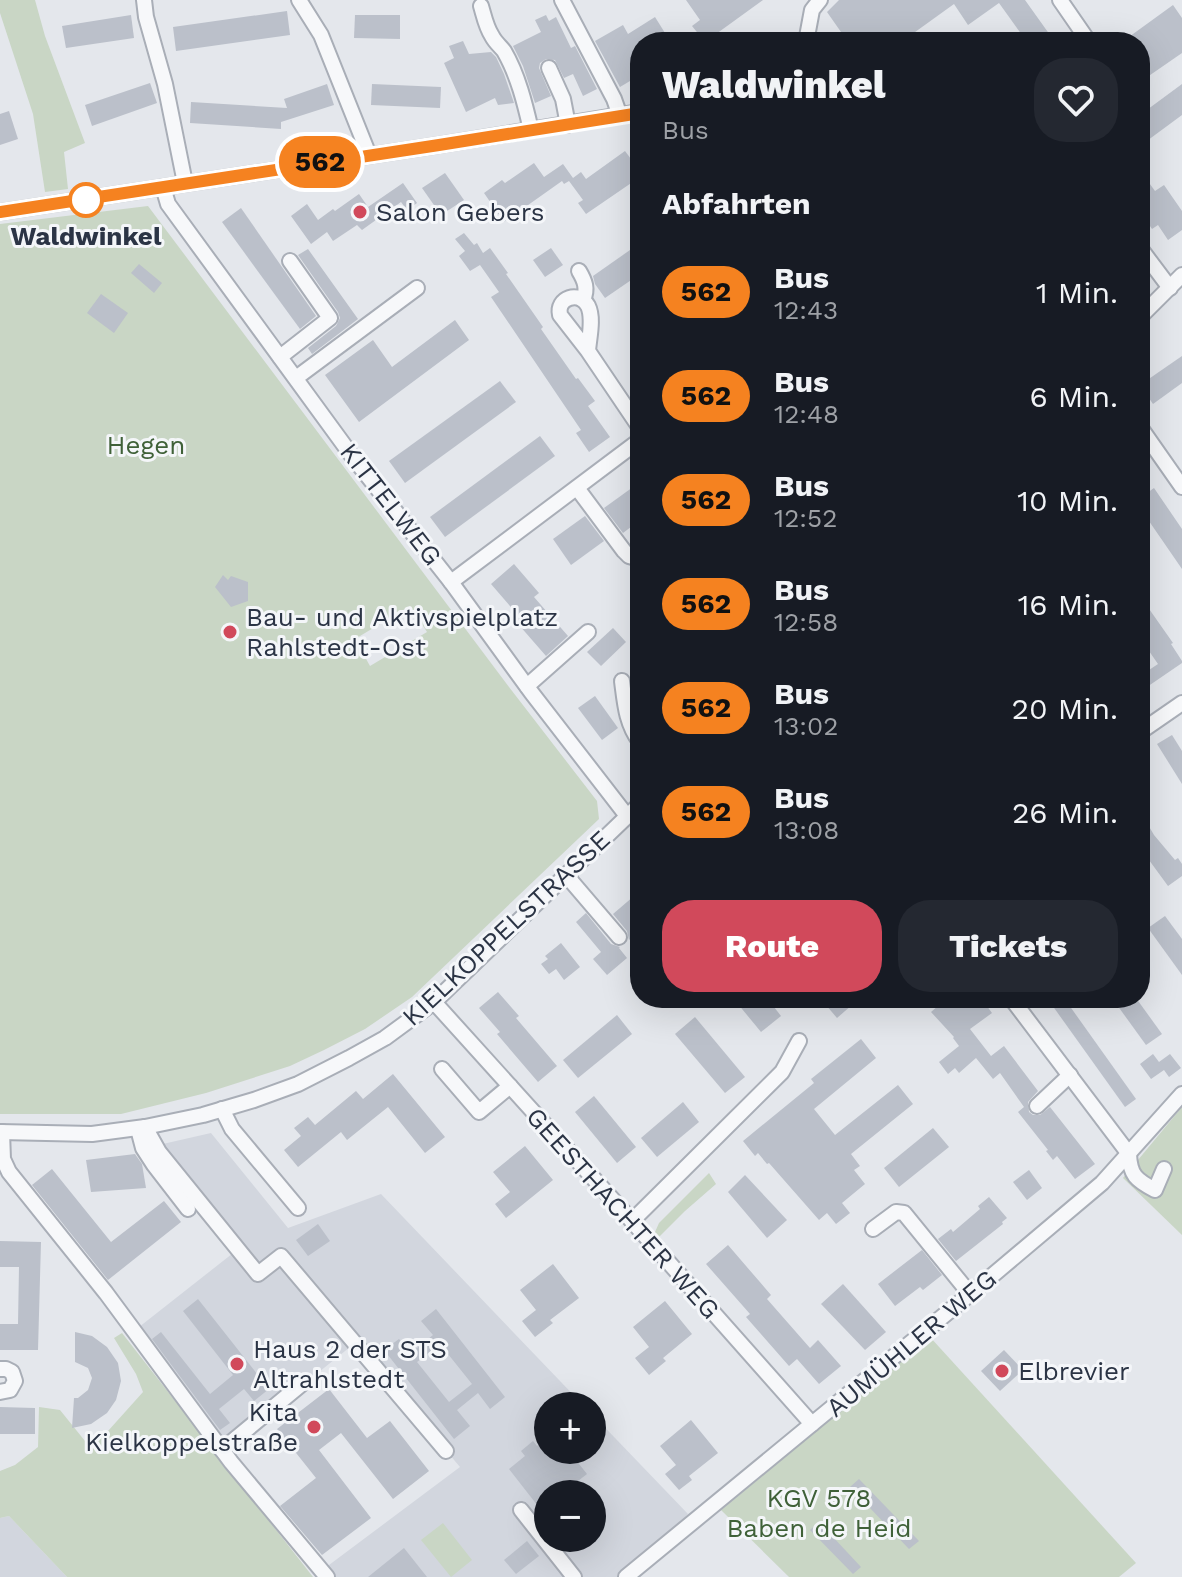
<!DOCTYPE html>
<html lang="de">
<head>
<meta charset="utf-8">
<style>
  body { margin:0; font-family:"Work Sans",sans-serif; background:#242831; color:#f1f3f6; height:100vh; display:flex; flex-direction:column; font-size:30px; white-space:nowrap }
  * { box-sizing:border-box; margin:0 }
  p { font-size:26px; color:#9ea1a6 }
  .icon { flex:none; width:44px; height:44px; fill:none; stroke:currentColor; stroke-width:2; stroke-linecap:round; stroke-linejoin:round }
  .map { position:relative; flex:1; overflow:hidden }
  .sheet { position:absolute; left:630px; top:32px; width:520px; height:976px; display:flex; flex-direction:column; background:#171b24; border-radius:32px; box-shadow:0 8px 32px #0002 }
  .sheet>* { flex:none }
  .badge { padding:0 16px; border-radius:26px; font-size:28px; line-height:52px }
  .buttons { position:absolute; left:534px; top:1392px; display:grid; gap:16px }
  .buttons a { display:grid; place-items:center; width:72px; height:72px; border-radius:50%; background:#171b24; box-shadow:0 8px 32px #0002; font-size:40px }
  .map>.badge { position:absolute; translate:-50% -50%; box-shadow:0 0 0 4px #fff }
  h2 { padding:0 32px; font-size:30px; line-height:72px }
  .round { display:grid; place-items:center; flex:none; width:84px; height:84px; border-radius:32px; background:#242831 }
  .summary { display:flex; align-items:center; justify-content:space-between; height:136px; padding:0 32px }
  h1 { font-size:38px; font-weight:800; line-height:60px }
  .button { display:flex; gap:16px; margin-top:auto; padding:16px 32px }
  .button a { flex:1; height:92px; border-radius:32px; background:#d1495b; color:#fff; font-size:32px; font-weight:800; line-height:92px; text-align:center }
  .button a+a { background:#242831; color:#f1f3f6 }
  ul { padding:0; list-style:none }
  li { display:flex; align-items:center; gap:24px; height:104px; padding:0 32px }
  li div { flex:1 }
  li b { display:block; font-size:30px }
  li em { font-style:normal }
  li .badge { min-width:88px; font-weight:700; text-align:center }
  .map>svg:first-child { display:block }
  .built { fill:#d2d6de; fill-rule:evenodd }
  .green { fill:#c9d6c5; fill-rule:evenodd }
  .building { fill:#bbc0ca; fill-rule:evenodd }
  .lines { fill:none; stroke-linecap:round; stroke-linejoin:round }
  .minor-casing { stroke:#a9aeb7; stroke-width:18 }
  .minor { stroke:#f7f8fa; stroke-width:14 }
  .line-casing { stroke:#fff; stroke-width:18 }
  .line { stroke:#f58220; stroke-width:12 }
  .stop-dot { fill:#fff; stroke:#f58220; stroke-width:4 }
  .poi-dot { fill:#d1495b; stroke:#f4f6f9; stroke-width:3 }
  .labels { text-anchor:middle; dominant-baseline:central; stroke-width:6; stroke-linejoin:round; paint-order:stroke }
  .poi-label { font-size:26px; fill:#2b3445; stroke:#f4f6f9; text-anchor:start }
  .stop-label { font-size:26px; font-weight:bold; fill:#2b3445; stroke:#f4f6f9 }
  .park-label { font-size:26px; fill:#3f6138; stroke:#f4f6f9 }
  .street-label { font-size:26px; fill:#2b3445; stroke:#f4f6f9 }
</style>
</head>
<body>
<div class="map">
<svg width="1182" height="1577" viewBox="0 0 1182 1577">
  <rect width="100%" height="100%" fill="#e4e7ec"/>
  <!-- built -->
  <g class="built">
    <path d="M211,1133L288,1228L381,1194L584,1406H548V1450H592V1414L688,1514L622,1577H327L321,1571L460,1467L355,1343L222,1450L134,1331L237,1250L154,1146ZM548,1494H592V1538H548Z"/>
    <polygon points="9,1516 67,1577 0,1577 0,1518"/>
  </g>
  <!-- green -->
  <g class="green">
    <polygon points="0,0 35,0 45,36 85,143 64,152 68,189 45,192 33,114 0,13"/>
    <path d="M148,206L509,687L597,801L599,819L412,997L365,1029L324,1050L290,1066L206,1093L121,1114H0V224ZM410,606L427,632L370,666L355,639Z"/>
    <polygon points="1182,1107 1182,1235 1123,1178"/>
    <polygon points="709,1173 716,1184 685,1211 659,1237 655,1232 659,1223"/>
    <polygon points="122,1333 313,1577 67,1577 9,1516 0,1518 0,1471 15,1465 38,1447 39,1407 60,1410 85,1441 108,1431 143,1392 136,1374 114,1338"/>
    <polygon points="930,1337 1136,1563 1119,1577 789,1577 721,1510"/>
    <polygon points="443,1523 472,1560 451,1577 421,1540"/>
  </g>
  <!-- building -->
  <g class="building">
    <polygon points="686,0 763,0 705,42 692,26 700,20"/>
    <polygon points="839,0 1025,0 1055,42 1027,42 999,3 968,25 954,4 904,40 898,32 885,42 848,42 827,12"/>
    <polygon points="1173,5 1182,18 1182,53 1140,82 1140,42 1122,42"/>
    <polygon points="287,11 290,35 176,51 173,27"/>
    <polygon points="131,15 134,38 66,48 62,26"/>
    <polygon points="355,15 400,15 400,39 354,38"/>
    <polygon points="546,15 549,21 556,17 571,48 575,46 597,89 583,96 573,74 564,78 555,60 546,59 540,63 539,68 551,96 535,103 523,66 513,46 541,32 535,20"/>
    <polygon points="655,17 665,33 662,35 667,42 640,42 640,75 620,87 595,41 623,25 628,34"/>
    <polygon points="463,41 469,54 491,52 496,57 504,74 514,103 498,105 495,98 466,112 444,63 454,58 449,46"/>
    <polygon points="150,83 157,103 92,126 85,105"/>
    <polygon points="327,84 334,105 281,122 281,129 190,123 191,102 287,108 284,99"/>
    <polygon points="372,84 441,87 440,108 371,105"/>
    <polygon points="1182,84 1182,115 1140,146 1140,115"/>
    <polygon points="9,111 18,139 0,145 0,114"/>
    <polygon points="625,151 640,171 640,177 586,214 578,203 583,200 569,181 564,184 562,181 504,222 484,193 502,180 505,183 534,163 544,177 563,164 573,178 581,172 586,179"/>
    <polygon points="445,173 464,200 441,215 422,188"/>
    <polygon points="1147,180 1155,191 1164,185 1182,211 1182,230 1168,240 1158,225 1152,229 1140,211 1140,185"/>
    <polygon points="403,183 417,203 407,210 401,202 362,230 357,225 333,241 327,232 311,244 291,216 307,204 318,220 333,209 335,211 359,194 368,207"/>
    <polygon points="241,208 316,316 300,329 222,222"/>
    <polygon points="464,233 474,245 477,243 483,253 490,248 508,273 506,274 543,327 541,329 576,379 578,378 595,401 588,406 610,437 589,452 576,433 581,430 491,297 499,292 480,265 470,271 459,256 465,251 455,239"/>
    <polygon points="640,243 640,274 605,298 595,284 593,276"/>
    <polygon points="551,248 563,265 545,277 533,260"/>
    <polygon points="308,249 358,319 312,354 308,348 336,326 340,318 338,312 298,255"/>
    <polygon points="139,264 162,283 154,293 131,273"/>
    <polygon points="101,294 128,313 114,333 87,313"/>
    <polygon points="455,320 469,340 359,422 325,375 373,340 392,367"/>
    <polygon points="1182,356 1182,383 1153,404 1140,385"/>
    <polygon points="500,381 516,402 405,483 389,461"/>
    <polygon points="540,436 555,456 445,537 430,517"/>
    <polygon points="640,482 640,520 623,533 604,508"/>
    <polygon points="1140,483 1147,493 1154,488 1182,529 1182,569 1140,508"/>
    <polygon points="585,516 604,541 571,565 553,539"/>
    <polygon points="514,564 539,593 534,597 568,636 546,656 512,617 516,613 491,584"/>
    <polygon points="223,575 228,580 231,576 248,582 248,601 231,607 215,587"/>
    <polygon points="1140,596 1173,643 1171,644 1182,661 1182,663 1144,689 1140,683 1140,676 1158,664 1140,638"/>
    <polygon points="613,628 626,642 601,666 587,652"/>
    <polygon points="595,696 618,728 602,740 578,708"/>
    <polygon points="1172,735 1182,751 1182,784 1157,744"/>
    <polygon points="1140,811 1154,835 1175,860 1178,858 1182,864 1182,876 1168,886 1149,860 1140,843"/>
    <polygon points="634,896 640,902 640,930 629,940 627,931 613,914"/>
    <polygon points="586,913 611,944 620,947 619,948 627,958 607,975 593,959 601,952 576,922"/>
    <polygon points="1165,916 1182,939 1182,975 1148,928"/>
    <polygon points="561,943 580,967 564,980 556,969 549,974 541,964 548,959 545,956"/>
    <polygon points="498,992 519,1016 516,1018 557,1066 538,1082 497,1034 500,1032 479,1008"/>
    <polygon points="733,998 767,998 781,1016 761,1032"/>
    <polygon points="820,998 860,998 837,1018"/>
    <polygon points="947,998 956,1006 967,998 981,998 992,1013 970,1029 991,1056 1004,1046 1038,1091 1028,1102 1029,1112 1033,1115 1040,1115 1050,1107 1095,1164 1075,1179 1057,1156 1053,1160 1046,1151 1048,1150 1018,1112 1024,1107 1000,1073 993,1079 976,1058 959,1073 955,1068 948,1074 939,1062 959,1046 953,1038 954,1037 931,1012"/>
    <polygon points="1047,998 1064,998 1136,1099 1125,1107"/>
    <polygon points="1112,998 1136,998 1162,1034 1146,1045"/>
    <polygon points="617,1015 632,1034 578,1078 563,1060"/>
    <polygon points="695,1017 745,1077 725,1093 675,1034"/>
    <polygon points="861,1039 876,1058 814,1109 835,1135 898,1085 913,1104 851,1154 860,1166 854,1170 865,1184 842,1203 850,1213 836,1224 827,1213 819,1220 769,1163 767,1164 758,1153 755,1156 743,1141 814,1083 811,1079"/>
    <polygon points="1153,1054 1159,1062 1170,1054 1181,1068 1169,1077 1164,1070 1151,1079 1140,1064"/>
    <polygon points="393,1074 445,1137 425,1153 388,1107 347,1140 341,1132 298,1167 284,1150 301,1136 294,1128 308,1117 315,1125 356,1091 363,1099"/>
    <polygon points="594,1096 636,1147 617,1163 575,1112"/>
    <polygon points="683,1102 699,1122 657,1157 641,1138"/>
    <polygon points="933,1128 949,1147 899,1187 884,1168"/>
    <polygon points="525,1146 553,1180 506,1218 495,1204 510,1192 493,1172"/>
    <polygon points="135,1154 142,1164 146,1188 91,1192 86,1160"/>
    <polygon points="52,1169 111,1242 164,1201 181,1222 108,1280 32,1185"/>
    <polygon points="1029,1170 1042,1188 1027,1200 1013,1182"/>
    <polygon points="745,1175 787,1220 767,1238 728,1192"/>
    <polygon points="989,1197 1007,1218 1002,1222 1003,1224 956,1261 938,1239 951,1229 953,1232 980,1209 978,1206"/>
    <polygon points="318,1224 330,1241 308,1256 296,1240"/>
    <polygon points="0,1241 41,1242 38,1350 0,1350 0,1324 18,1324 19,1267 0,1267"/>
    <polygon points="728,1245 771,1295 767,1299 810,1348 818,1340 841,1366 819,1384 797,1359 789,1366 746,1317 750,1314 706,1264"/>
    <polygon points="922,1250 942,1275 923,1290 920,1287 895,1306 878,1284"/>
    <polygon points="553,1264 579,1298 550,1320 553,1323 535,1337 522,1321 536,1310 520,1290"/>
    <polygon points="843,1284 886,1332 865,1350 821,1304"/>
    <polygon points="198,1299 269,1389 254,1401 244,1389 219,1409 230,1423 220,1430 152,1339 161,1332 210,1394 233,1375 183,1311"/>
    <polygon points="665,1301 692,1334 663,1358 666,1361 649,1375 635,1358 649,1347 633,1327"/>
    <path d="M436,1309L505,1397L490,1409L478,1393L457,1410L470,1426L454,1439L384,1350L399,1339L411,1353L433,1335L421,1321ZM440,1344L472,1384L449,1402L417,1362Z"/>
    <polygon points="75,1332 92,1336 107,1347 118,1363 121,1381 116,1400 107,1413 91,1424 72,1428 74,1398 78,1398 88,1390 92,1378 88,1368 75,1362"/>
    <polygon points="1004,1350 1023,1370 1000,1391 981,1371"/>
    <polygon points="329,1389 367,1438 390,1421 429,1471 393,1499 341,1433 319,1450 371,1518 322,1555 280,1506 316,1478 277,1429"/>
    <polygon points="0,1407 35,1408 35,1434 0,1434"/>
    <polygon points="691,1420 718,1453 689,1476 692,1480 679,1490 665,1474 676,1465 660,1446"/>
    <polygon points="548,1438 548,1450 568,1450 587,1474 561,1494 548,1494 548,1504 541,1510 509,1469 525,1456 521,1451 533,1441 537,1446"/>
    <polygon points="859,1479 919,1541 909,1549 850,1487"/>
    <polygon points="819,1522 861,1567 853,1574 810,1530"/>
    <polygon points="527,1541 539,1556 516,1574 504,1560"/>
    <polygon points="404,1548 427,1577 368,1577"/>
  </g>
  <g class="lines">
    <!-- minor casing -->
    <g class="minor-casing">
      <g id="minor">
        <polyline points="144,0 146,17 165,84 185,183"/>
        <polyline points="299,0 321,35 369,155"/>
        <polyline points="562,0 614,99 620,116"/>
        <polyline points="1060,0 1089,42"/>
        <path d="M481,6C484,16 486,27 492,36C495,42 500,46 504,51C518,75 525,104 531,130"/>
        <polyline points="806,42 812,10 820,0"/>
        <polyline points="549,68 563,99 568,125"/>
        <polyline points="163,187 168,204 355,460 451,582 531,692 627,816"/>
        <polyline points="0,212 439,145 640,112"/>
        <polyline points="1140,248 1170,288"/>
        <path d="M579,271C585,281 588,289 583,300"/>
        <polyline points="1140,317 1182,275"/>
        <path d="M588,351C589,338 594,318 588,306C579,290 556,298 560,315L588,351L640,428"/>
        <polyline points="280,357 330,318 290,261"/>
        <polyline points="296,378 417,288"/>
        <polyline points="1140,427 1182,487"/>
        <polyline points="577,488 624,551 629,556 640,559"/>
        <polyline points="451,582 640,440"/>
        <path d="M622,681C625,704 626,723 640,742"/>
        <polyline points="527,686 588,632"/>
        <polyline points="1140,732 1182,703"/>
        <polyline points="566,875 619,937"/>
        <path d="M1011,998L1129,1154C1130,1175 1136,1180 1155,1190L1164,1169"/>
        <polyline points="434,1002 632,1221 812,1424"/>
        <polyline points="442,1069 479,1112 510,1086"/>
        <polyline points="1037,1106 1070,1075"/>
        <polyline points="222,1109 232,1129 298,1208"/>
        <polyline points="145,1127 159,1152 258,1274 281,1256 446,1451"/>
        <polyline points="138,1129 143,1148 154,1165 188,1209"/>
        <polyline points="0,1132 92,1134 145,1127 203,1115 254,1100 298,1084 349,1058 385,1038 434,1002 640,804"/>
        <polyline points="2,1132 3,1159 9,1172 106,1293 231,1462 327,1577"/>
        <polyline points="632,1221 782,1072 799,1041"/>
        <polyline points="873,1229 896,1212 904,1213 970,1294"/>
        <polyline points="0,1369 6,1369 12,1372 15,1381 10,1390 0,1392"/>
        <polyline points="222,1450 304,1382"/>
        <polyline points="521,1510 574,1577"/>
        <polyline points="626,1577 987,1280 1102,1183 1182,1094"/>
      </g>
    </g>
    <!-- minor -->
    <use href="#minor" class="minor"/>
  </g>
  <g class="lines">
    <!-- line casing -->
    <g class="line-casing">
      <polyline id="line" points="0,212 439,145 640,113"/>
    </g>
    <!-- line -->
    <use href="#line" class="line"/>
  </g>
  <!-- markers -->
  <circle class="stop-dot" cx="86" cy="200" r="16"/>
  <g class="poi-dot">
    <circle cx="360" cy="212" r="8"/>
    <circle cx="230" cy="632" r="8"/>
    <circle cx="237" cy="1364" r="8"/>
    <circle cx="1002" cy="1371" r="8"/>
    <circle cx="314" cy="1427" r="8"/>
  </g>
  <g class="labels">
    <!-- poi labels -->
    <g class="poi-label">
      <text x="376" y="212">Salon Gebers</text>
      <text x="246" y="617">Bau- und Aktivspielplatz<tspan x="246" dy="30">Rahlstedt-Ost</tspan></text>
      <text x="253" y="1349">Haus 2 der STS<tspan x="253" dy="30">Altrahlstedt</tspan></text>
      <text x="1018" y="1371">Elbrevier</text>
      <text x="298" y="1412" text-anchor="end">Kita<tspan x="298" dy="30">Kielkoppelstraße</tspan></text>
    </g>
    <!-- stop labels -->
    <g class="stop-label">
      <text x="86" y="236">Waldwinkel</text>
    </g>
    <!-- park labels -->
    <g class="park-label">
      <text x="146" y="445">Hegen</text>
      <text x="819" y="1498">KGV 578<tspan x="819" dy="30">Baben de Heid</tspan></text>
    </g>
    <!-- street labels -->
    <g class="street-label">
      <text transform="translate(391 504) rotate(52)">KITTELWEG</text>
      <text transform="translate(506 928) rotate(-43)">KIELKOPPELSTRASSE</text>
      <text transform="translate(623 1213) rotate(48)">GEESTHACHTER WEG</text>
      <text transform="translate(911 1343) rotate(-40)">AUMÜHLER WEG</text>
    </g>
  </g>
</svg>
<div class="buttons">
<a>+</a>
<a>−</a>
</div>
<b class="badge" style="left:320px;top:162px;background:#f58220;color:#111">562</b>
<section class="sheet">
<div class="summary"><div><h1>Waldwinkel</h1><p>Bus</p></div><a class="round"><svg class="icon" aria-label="heart" viewBox="0 0 24 24"><path d="M12 20l-8-8c-3-5 5-10 8-4 3-6 11-1 8 4z"/></svg></a></div>
<h2>Abfahrten</h2>
<ul>
<li><span class="badge" style="background:#f58220;color:#111">562</span><div><b>Bus</b><p>12:43</p></div><em>1 Min.</em></li>
<li><span class="badge" style="background:#f58220;color:#111">562</span><div><b>Bus</b><p>12:48</p></div><em>6 Min.</em></li>
<li><span class="badge" style="background:#f58220;color:#111">562</span><div><b>Bus</b><p>12:52</p></div><em>10 Min.</em></li>
<li><span class="badge" style="background:#f58220;color:#111">562</span><div><b>Bus</b><p>12:58</p></div><em>16 Min.</em></li>
<li><span class="badge" style="background:#f58220;color:#111">562</span><div><b>Bus</b><p>13:02</p></div><em>20 Min.</em></li>
<li><span class="badge" style="background:#f58220;color:#111">562</span><div><b>Bus</b><p>13:08</p></div><em>26 Min.</em></li>
</ul>
<div class="button"><a>Route</a><a>Tickets</a></div>
</section>
</div>
</body>
</html>
